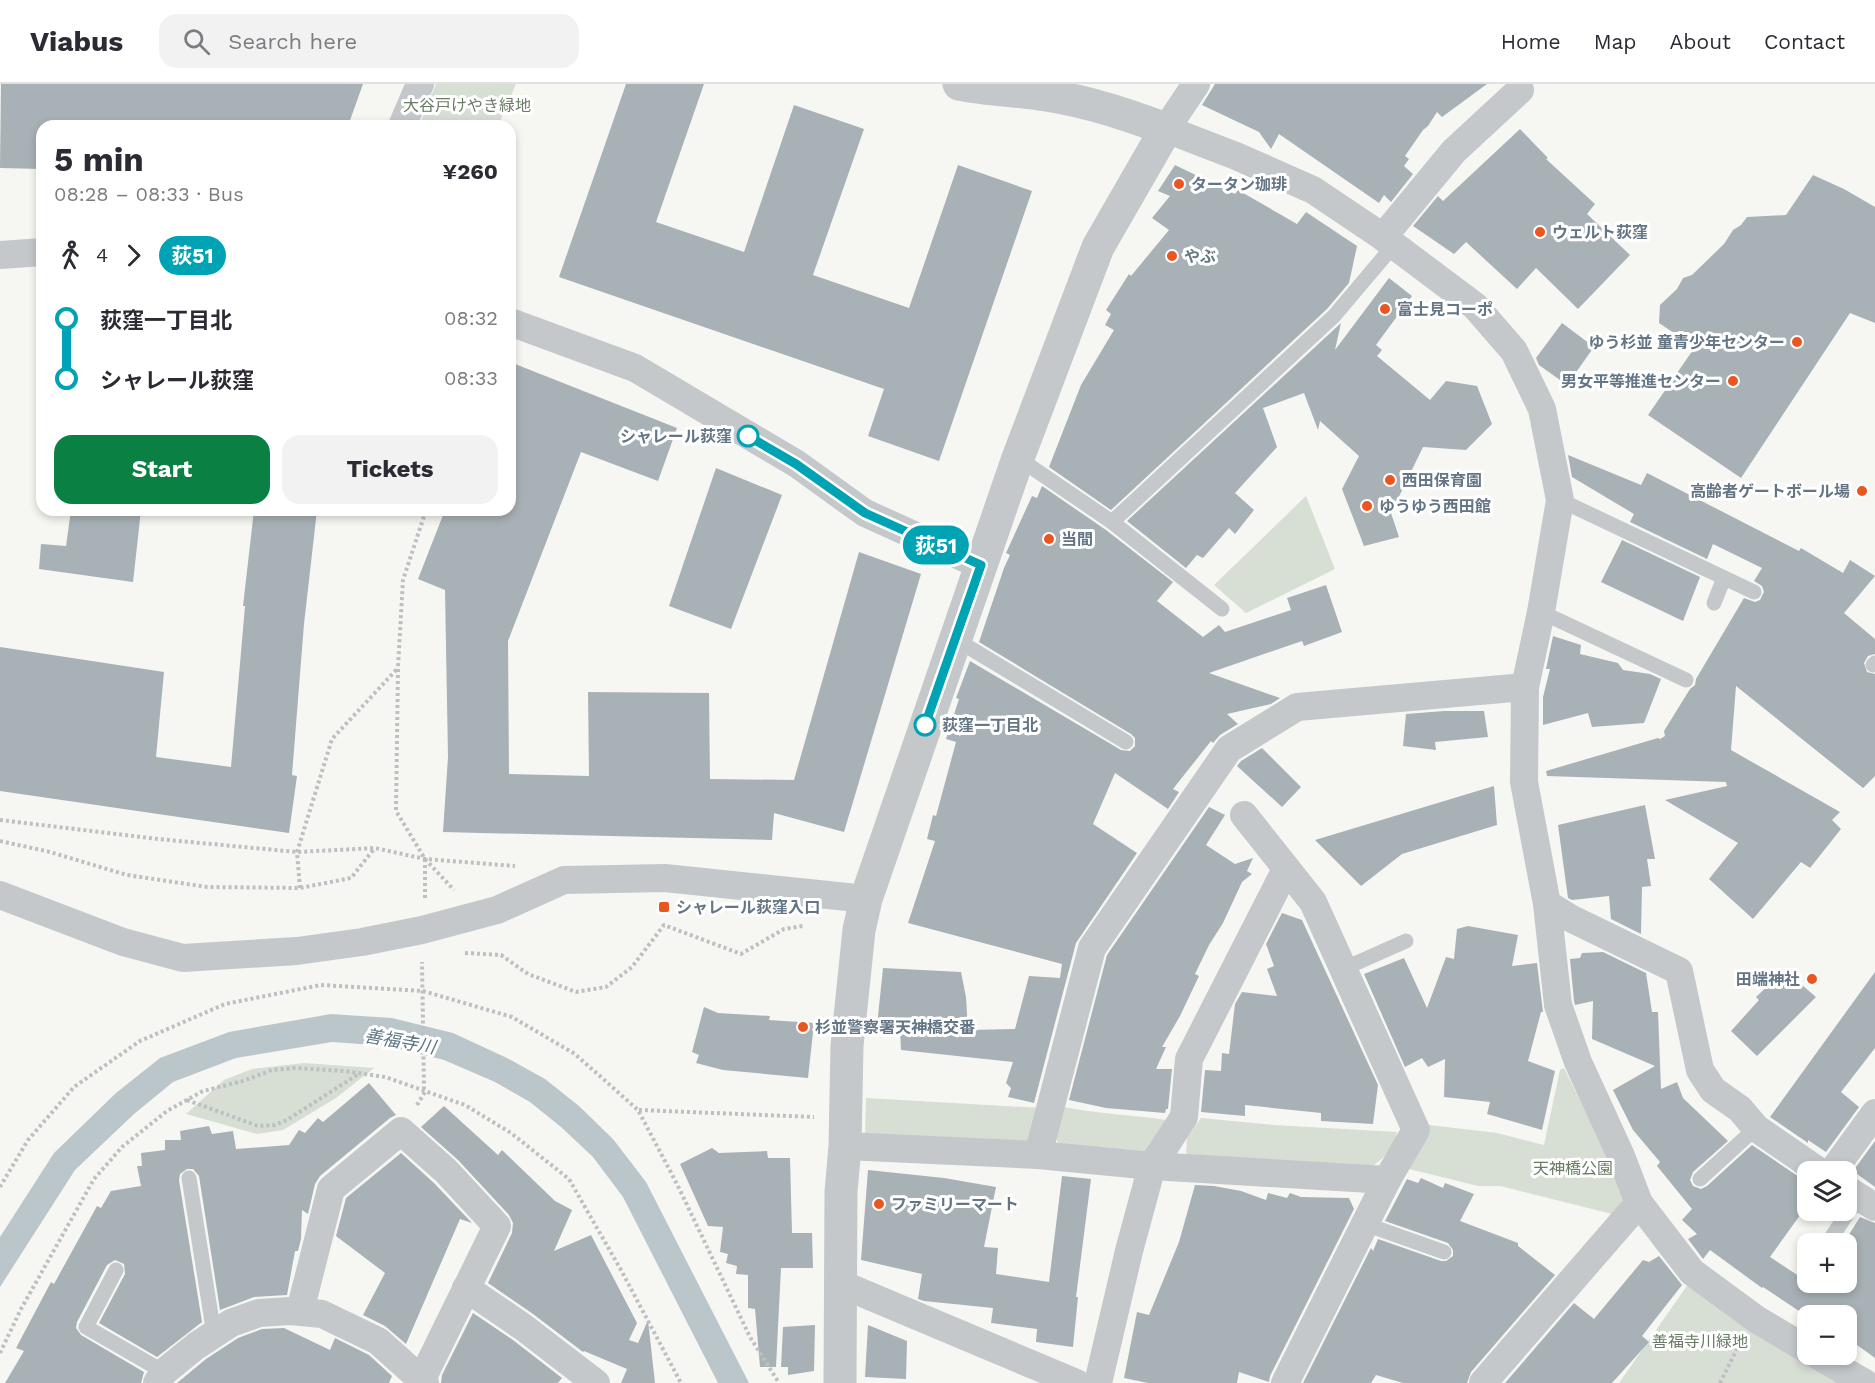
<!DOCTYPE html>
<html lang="en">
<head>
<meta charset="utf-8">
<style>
  body { margin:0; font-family:"Work Sans","Noto Sans JP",sans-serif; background:#f2f2f3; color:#2b2b33; height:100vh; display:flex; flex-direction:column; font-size:22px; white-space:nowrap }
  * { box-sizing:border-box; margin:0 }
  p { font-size:20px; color:#7c7c81 }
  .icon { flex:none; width:33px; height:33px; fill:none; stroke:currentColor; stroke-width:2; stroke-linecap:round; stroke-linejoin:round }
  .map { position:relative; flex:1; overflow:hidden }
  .sheet { position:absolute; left:36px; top:36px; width:480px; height:396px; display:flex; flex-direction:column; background:#fff; border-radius:18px; box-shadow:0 3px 9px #0003 }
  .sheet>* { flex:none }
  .badge { padding:0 12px; border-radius:20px; font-size:21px; line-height:39px }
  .controls { position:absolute; left:1797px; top:1077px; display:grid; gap:12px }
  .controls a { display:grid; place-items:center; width:60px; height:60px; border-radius:12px; background:#fff; box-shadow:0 3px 9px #0003; font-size:30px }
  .map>.badge { position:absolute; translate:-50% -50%; box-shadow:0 0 0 3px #fff }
  .legs { display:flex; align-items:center; gap:9px; height:66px; padding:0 18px; font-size:20px }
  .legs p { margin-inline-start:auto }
  .overview { display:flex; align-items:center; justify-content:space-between; height:102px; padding:0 18px }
  h1 { font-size:33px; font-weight:700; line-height:45px }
  .button { display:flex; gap:12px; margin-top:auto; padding:12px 18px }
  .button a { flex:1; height:69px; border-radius:18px; background:#0b8043; color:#fff; font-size:24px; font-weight:700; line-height:69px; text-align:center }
  .button a+a { background:#f2f2f3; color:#2b2b33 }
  ul { padding:0 18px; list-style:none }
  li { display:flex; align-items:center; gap:21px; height:60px; font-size:22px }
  li i { display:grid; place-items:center; width:9px; height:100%; margin:0 8px; background:currentColor }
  li i::after { content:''; width:15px; height:15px; margin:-8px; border:4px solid; border-radius:50%; background:#fff }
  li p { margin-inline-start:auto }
  li:first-child i { background:linear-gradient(#0000 50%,currentColor 0) }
  li:last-child i { background:linear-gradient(currentColor 50%,#0000 0) }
  header { display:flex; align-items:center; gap:36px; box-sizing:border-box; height:84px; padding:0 30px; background:#fff; border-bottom:2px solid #e1e1e2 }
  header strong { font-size:28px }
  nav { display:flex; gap:33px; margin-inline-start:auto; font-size:21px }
  .search { width:420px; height:54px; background:#f2f2f3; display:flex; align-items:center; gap:15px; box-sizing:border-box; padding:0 21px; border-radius:18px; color:#7c7c81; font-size:22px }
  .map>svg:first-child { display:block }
  .green { fill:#d7ded4 }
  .water { fill:#bbc6cb }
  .building { fill:#a8b1b6 }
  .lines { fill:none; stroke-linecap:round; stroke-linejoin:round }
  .path { stroke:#bdc0c2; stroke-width:4; stroke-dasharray:3 3; stroke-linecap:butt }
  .service { stroke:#c4c8cb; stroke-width:15 }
  .minor { stroke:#c4c8cb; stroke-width:28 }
  .tertiary { stroke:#c4c8cb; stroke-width:33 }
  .line-1-casing { stroke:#fff; stroke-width:14 }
  .line-1 { stroke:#00a3b4; stroke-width:9 }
  .poi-dot { fill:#ea5520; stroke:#fff; stroke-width:2 }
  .stop-1-dot { fill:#fff; stroke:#00a3b4; stroke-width:3 }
  .labels { text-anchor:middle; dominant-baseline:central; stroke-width:6; stroke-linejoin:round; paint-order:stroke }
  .park-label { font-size:16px; fill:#687c63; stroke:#fff }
  .poi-label { font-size:16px; font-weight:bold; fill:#647685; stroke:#fff; text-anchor:start }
  .stop-label { font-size:16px; font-weight:bold; fill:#647685; stroke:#fff; text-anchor:end }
  .water-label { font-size:18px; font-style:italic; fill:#607782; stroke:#fff }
</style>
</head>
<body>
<header>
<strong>Viabus</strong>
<div class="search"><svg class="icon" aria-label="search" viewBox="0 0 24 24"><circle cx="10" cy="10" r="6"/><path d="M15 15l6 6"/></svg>Search here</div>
<nav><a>Home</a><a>Map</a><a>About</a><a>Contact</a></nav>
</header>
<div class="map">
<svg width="1875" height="1299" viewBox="0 0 1875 1299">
  <rect width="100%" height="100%" fill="#f6f7f3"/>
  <!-- green -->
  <g class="green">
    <polygon points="436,0 516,0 498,42 419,42"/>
    <polygon points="1306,412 1335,485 1246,529 1214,501"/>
    <polygon points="304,979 374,984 336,1014 283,1046 257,1050 186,1030 224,996 252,985"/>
    <polygon points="1564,984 1626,1109 1616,1131 1500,1102 1478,1102 1405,1084 1429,1041 1497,1049 1544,1061 1560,986"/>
    <polygon points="866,1014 1042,1024 1035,1054 1015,1063 865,1053"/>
    <path d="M1064,1023C1098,1030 1133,1031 1167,1036L1145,1070L1062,1065L1055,1053Z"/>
    <path d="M1201,1034L1274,1041L1397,1048C1396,1065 1382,1075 1369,1085L1190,1074L1186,1069L1187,1054Z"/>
    <polygon points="1691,1196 1839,1299 1619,1299"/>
  </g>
  <!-- water -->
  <polygon class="water" points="331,930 392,934 453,949 507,974 545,995 579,1022 613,1055 646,1098 749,1299 718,1299 623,1113 593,1073 561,1043 530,1018 495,998 444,976 388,962 332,958 236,974 173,998 134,1030 75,1086 0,1203 0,1153 54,1069 116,1009 160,974 229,948"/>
  <!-- building -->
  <g class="building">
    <polygon points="1,0 363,0 348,42 42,42 42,85 0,84"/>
    <polygon points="626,0 704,0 656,138 744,168 794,21 864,45 813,191 909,224 958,81 1032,107 939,377 868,352 884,305 559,193"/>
    <polygon points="1215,0 1487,0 1442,33 1437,28 1428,42 1423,46 1405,72 1409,75 1404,82 1413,90 1391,118 1384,111 1379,119 1279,50 1271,65 1259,48 1202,21"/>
    <polygon points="1520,45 1548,74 1546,75 1595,120 1587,130 1630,171 1578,225 1536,184 1517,205 1466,158 1454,170 1413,142 1438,112 1443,117"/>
    <polygon points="1175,81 1235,110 1238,106 1297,140 1306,128 1357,162 1349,199 1327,225 1111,426 1049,383 1081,301 1114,246 1105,241 1111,230 1106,226 1129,190 1131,192 1169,146 1152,134 1170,112 1158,107"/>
    <polygon points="1813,91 1844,105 1875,123 1875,239 1850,229 1741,394 1648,331 1695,263 1659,239 1660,221 1677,205 1683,194 1692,191 1724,160 1733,146 1741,141 1747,133 1786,131"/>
    <polygon points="1389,194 1412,212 1376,261 1382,266 1377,272 1430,316 1446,297 1477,302 1492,340 1466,366 1423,363 1391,429 1399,453 1364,462 1342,405 1359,372 1320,337 1318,346 1304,309 1263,324 1277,363 1235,409 1254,426 1235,450 1229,444 1203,474 1197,471 1186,484 1127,437 1341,239 1335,266"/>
    <polygon points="1562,239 1594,263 1567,301 1539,281 1536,274"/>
    <polygon points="510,278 677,344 658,397 581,368 508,557 509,690 589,692 588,608 709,609 710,695 794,696 859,468 921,490 844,748 774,729 772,756 443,748 448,673 445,506 418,495 445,426 510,426"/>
    <polygon points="1568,371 1641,401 1647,389 1799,467 1801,464 1843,489 1850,476 1875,492 1844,529 1875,555 1875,570 1868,572 1864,579 1867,588 1875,590 1875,692 1863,704 1736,602 1731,666 1840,728 1832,736 1841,745 1810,784 1801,778 1753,835 1709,795 1738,759 1665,716 1727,702 1726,698 1547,692 1546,687 1658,654 1660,655 1665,652 1664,647 1690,605 1695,601 1696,595 1744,514 1755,518 1760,516 1764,508 1762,502 1754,497 1762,484 1713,460 1707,475 1630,438 1634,430 1572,393"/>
    <polygon points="716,384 782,411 731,545 669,522"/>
    <polygon points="1042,402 1106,446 1173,498 1157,517 1203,553 1219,541 1225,548 1291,526 1287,514 1326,501 1342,548 1304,562 1302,557 1209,589 1280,614 1271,620 1227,630 1238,640 1220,651 1213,659 1211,657 1173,705 1179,708 1168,725 1115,689 1093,740 1137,769 1076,859 1034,1019 1008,1013 1011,1004 1006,999 1013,978 901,966 900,944 877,942 883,884 961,888 966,913 968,946 1015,945 1029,892 1060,894 1062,880 908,839 935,757 927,755 933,731 936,732 956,658 946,655 959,615 956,614 970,577 1121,666 1130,667 1135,662 1135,654 1131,650 979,558 1004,484 1010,471 1006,469 1032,412 1037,414"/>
    <polygon points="71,426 141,426 133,498 39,485 41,460 66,462"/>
    <polygon points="254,426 317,426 304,540 292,691 297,692 289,749 0,707 0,563 164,588 156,673 231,683 245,522 243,522"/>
    <polygon points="1622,456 1700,493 1683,537 1601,498"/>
    <polygon points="1553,552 1581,561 1580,570 1618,579 1623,586 1650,590 1661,595 1644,639 1592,643 1588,629 1543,641 1543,613 1550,585 1546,585"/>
    <polygon points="1444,627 1484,627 1488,653 1435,658 1436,666 1403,662 1406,630"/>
    <polygon points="1262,664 1301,703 1282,723 1237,682 1241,677"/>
    <polygon points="1494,702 1497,741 1402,770 1361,802 1315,756"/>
    <polygon points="1645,721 1655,775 1647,775 1651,802 1642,803 1641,850 1611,835 1609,812 1572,816 1568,814 1558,741"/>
    <polygon points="1209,723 1225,731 1206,761 1235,780 1253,774 1247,787 1252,790 1242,798 1223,839 1209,861 1195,890 1199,892 1180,932 1162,963 1166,963 1156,985 1172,985 1168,1025 1166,1025 1165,1029 1106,1024 1069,1016 1107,871"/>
    <polygon points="1282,829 1302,836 1378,1001 1373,1040 1321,1037 1321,1029 1245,1021 1245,1032 1201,1028 1205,986 1221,987 1222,969 1229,970 1235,920 1242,908 1277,912 1267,885 1274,882 1266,860"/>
    <polygon points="1468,842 1518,851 1512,882 1537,879 1543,928 1541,928 1528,977 1555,987 1542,1046 1487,1030 1490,1018 1444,1013 1445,975 1428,983 1422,974 1405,983 1364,890 1404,874 1427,924 1446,873 1454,875 1457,845"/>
    <polygon points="1603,868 1646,889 1652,928 1658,928 1661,1005 1677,998 1683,1014 1728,1057 1693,1088 1690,1096 1693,1102 1701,1105 1707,1102 1752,1061 1808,1099 1808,1120 1770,1173 1814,1202 1816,1198 1846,1198 1846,1160 1843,1160 1860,1133 1875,1139 1875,1274 1846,1253 1846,1232 1808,1232 1808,1233 1763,1203 1762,1204 1710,1166 1703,1175 1688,1155 1697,1150 1682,1136 1692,1125 1657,1082 1660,1078 1633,1046 1613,1006 1655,982 1592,955 1593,917 1575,921 1574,917 1570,875 1580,874 1582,869"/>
    <polygon points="1875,888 1875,964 1841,1008 1859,1023 1826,1068 1808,1056 1808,1059 1770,1033"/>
    <polygon points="1777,893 1789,903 1796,896 1816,913 1757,972 1731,947 1759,916 1756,913"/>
    <polygon points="704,923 718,929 770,932 769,936 814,939 808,994 723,986 696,979 699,971 692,968"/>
    <polygon points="369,999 396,1031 390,1034 320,1092 315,1100 308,1130 302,1126 301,1155 298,1167 295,1167 287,1211 254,1213 220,1226 199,1092 193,1085 187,1085 180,1090 179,1096 202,1238 157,1273 99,1239 125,1190 124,1180 115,1176 107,1181 77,1238 76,1244 81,1251 144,1288 141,1299 5,1299 24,1267 16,1264 51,1198 54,1200 97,1122 101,1124 111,1107 141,1102 137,1082 142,1082 141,1069 165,1066 165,1056 181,1056 180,1047 209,1042 212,1050 233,1047 236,1065 289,1061 299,1046 305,1049 318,1034 323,1038"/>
    <polygon points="444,1022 498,1071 502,1066 555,1117 572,1126 554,1167 591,1151 637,1239 629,1256 638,1259 648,1236 655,1299 621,1299 627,1285 584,1267 583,1268 533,1230 488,1199 512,1149 513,1139 509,1131 458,1076 421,1043"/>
    <polygon points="1875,1057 1875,1103 1853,1087"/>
    <polygon points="712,1064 719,1069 767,1067 768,1074 790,1074 792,1149 812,1149 813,1184 781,1184 776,1283 760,1283 755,1225 748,1224 748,1191 736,1190 737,1182 726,1179 728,1170 720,1168 723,1143 708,1142 680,1080"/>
    <polygon points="401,1069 434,1099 472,1139 460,1135 406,1260 385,1242 363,1231 385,1189 336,1152 346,1114"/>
    <polygon points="868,1086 944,1094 996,1103 984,1163 998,1164 996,1190 1049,1198 1062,1092 1091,1095 1076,1213 1078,1213 1073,1263 1036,1258 1037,1245 991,1239 993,1224 924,1217 918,1215 922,1190 861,1176"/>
    <polygon points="1421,1094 1443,1104 1445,1099 1474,1110 1460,1137 1518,1159 1518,1162 1555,1191 1471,1288 1467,1299 1403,1299 1376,1291 1371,1299 1303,1299 1371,1164 1373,1167 1378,1155 1441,1177 1446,1177 1453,1172 1453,1166 1448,1159 1385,1137 1407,1095 1418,1099"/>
    <polygon points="1195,1101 1214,1102 1241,1107 1266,1116 1268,1109 1287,1114 1290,1109 1301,1113 1349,1114 1354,1125 1270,1292 1269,1298 1239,1288 1237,1299 1148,1299 1124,1294 1137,1228 1149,1231 1179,1158"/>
    <polygon points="1659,1172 1682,1201 1642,1252 1649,1258 1612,1299 1505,1299 1574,1219 1594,1235 1643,1176 1649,1178"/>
    <polygon points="473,1229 513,1256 562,1294 558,1299 441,1299 442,1291"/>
    <polygon points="815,1241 814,1287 788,1291 788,1283 781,1283 783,1243"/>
    <polygon points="868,1241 907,1257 906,1295 865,1293"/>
    <polygon points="284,1244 330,1266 335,1254 369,1271 392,1292 389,1299 177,1299 206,1275 238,1254 262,1245"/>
  </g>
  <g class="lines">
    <!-- path -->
    <g class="path">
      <polyline points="0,736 158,755 297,768 375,764 425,775 515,782"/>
      <polyline points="0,757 50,768 127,791 207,803 300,804 351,794 374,765"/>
      <polyline points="425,775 454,806"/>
      <polyline points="300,804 297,768 332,655 398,584"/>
      <polyline points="425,814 425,775 396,727 398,583 403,496 426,426"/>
      <polyline points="465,869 501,871 528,890 576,908 606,903 632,883 664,841 741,870 784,845 803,842"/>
      <polyline points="187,1016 258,1042 275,1041 287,1036 360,989"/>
      <polyline points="417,1021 425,1008 424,1005 422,878"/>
      <polyline points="639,1026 814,1033"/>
      <polyline points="0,1103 28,1056 74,1003 140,957 225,920 321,901 423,907 512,933 575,970 638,1026 677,1100 750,1253 779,1299"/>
      <polyline points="0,1269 21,1225 94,1095 122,1063 167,1027 203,1007 243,997 272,986 296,984 344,987 385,993 465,1021 511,1049 569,1095 621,1186 681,1299"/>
      <polyline points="1720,1299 1740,1259"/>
    </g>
    <!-- service -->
    <g class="service">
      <polyline points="1018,374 1112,438 1222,525"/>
      <polyline points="1560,416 1754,508"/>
      <polyline points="1112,438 1334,232 1394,161"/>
      <polyline points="1714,519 1724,494"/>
      <polyline points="1541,528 1686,596"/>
      <polyline points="955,555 1126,658"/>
      <polyline points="1873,581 1875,579"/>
      <polyline points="1343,885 1406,857"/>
      <polyline points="189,1094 214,1250"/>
      <polyline points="1700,1095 1756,1044"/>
      <polyline points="1365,1140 1444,1168"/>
      <polyline points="1827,1160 1859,1112"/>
      <polyline points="116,1186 86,1243 164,1288"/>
    </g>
    <!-- minor -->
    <g class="minor">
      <polyline points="1196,0 1166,45 1236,72 1313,106 1383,153 1475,222 1514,267 1542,325 1560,416 1541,528 1525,603 1524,698 1547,820 1558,921 1578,978 1621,1072 1639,1119 1692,1188 1756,1235 1808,1266"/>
      <polyline points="402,42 420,0"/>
      <polyline points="1383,153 1454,67 1520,6"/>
      <polyline points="0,171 42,168"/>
      <polyline points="510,238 635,284 797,380 865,429 980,481"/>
      <polyline points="1244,731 1313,818 1416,1046 1387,1096 1285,1299"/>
      <polyline points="0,811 123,858 183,874 297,867 362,858 422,846 497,826 564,796 665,794 866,815"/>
      <polyline points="1547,820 1570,834 1679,887 1700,986 1713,1006 1740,1025 1756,1044 1820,1088"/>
      <polyline points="845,1062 1038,1071 1152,1082 1387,1096"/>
      <polyline points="1038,1071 1092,864 1229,665 1297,623 1525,603"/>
      <polyline points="1832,1088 1875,1029"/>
      <polyline points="1846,1105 1875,1123"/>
      <polyline points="841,1200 1076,1299"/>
      <polyline points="466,1204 523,1243 596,1299"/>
      <polyline points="300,1227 331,1105 401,1047 446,1087 497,1142 420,1299"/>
      <polyline points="1815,1270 1865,1299"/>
      <polyline points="157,1299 164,1288 196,1262 231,1239 259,1229 290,1227 322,1230 378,1257 425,1299"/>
      <polyline points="1098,1299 1129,1167 1152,1082 1184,1033 1189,975 1286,785"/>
      <polyline points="1483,1299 1639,1119"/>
    </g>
    <!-- tertiary -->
    <path class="tertiary" d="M840,1299L841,1108L845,1062L847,962L859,846L866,815L1018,374L1098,163L1166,45C1125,30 1090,18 1046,11C1017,6 988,6 959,0"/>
  </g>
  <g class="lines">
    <!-- line-1 casing -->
    <g class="line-1-casing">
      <polyline id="line-1" points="748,352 796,380 865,429 981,481 925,641"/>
    </g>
    <!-- line-1 -->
    <use href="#line-1" class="line-1"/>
  </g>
  <!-- markers -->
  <g class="poi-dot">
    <circle cx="1179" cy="100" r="6"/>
    <circle cx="1540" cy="148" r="6"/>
    <circle cx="1172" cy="172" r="6"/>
    <circle cx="1385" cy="225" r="6"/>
    <circle cx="1797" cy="258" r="6"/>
    <circle cx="1733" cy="297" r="6"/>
    <circle cx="1390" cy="396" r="6"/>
    <circle cx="1862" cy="407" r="6"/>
    <circle cx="1367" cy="422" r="6"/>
    <circle cx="1049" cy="455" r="6"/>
    <rect x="658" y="817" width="12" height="12" rx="3"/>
    <circle cx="1812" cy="895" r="6"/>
    <circle cx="803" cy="943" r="6"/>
    <circle cx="879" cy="1120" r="6"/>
  </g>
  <g class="stop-1-dot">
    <circle cx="748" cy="352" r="10"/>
    <circle cx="925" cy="641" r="10"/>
  </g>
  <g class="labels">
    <!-- park labels -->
    <g class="park-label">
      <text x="467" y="21">大谷戸けやき緑地</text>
      <text x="1573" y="1084">天神橋公園</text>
      <text x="1700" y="1257">善福寺川緑地</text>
    </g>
    <!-- poi labels -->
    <g class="poi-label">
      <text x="1191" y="100">タータン珈琲</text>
      <text x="1552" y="148">ウェルト荻窪</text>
      <text x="1184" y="172">やぶ</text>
      <text x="1397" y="225">富士見コーポ</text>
      <text x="1785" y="258" text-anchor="end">ゆう杉並 童青少年センター</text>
      <text x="1721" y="297" text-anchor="end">男女平等推進センター</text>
      <text x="1402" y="396">西田保育園</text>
      <text x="1850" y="407" text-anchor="end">高齢者ゲートボール場</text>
      <text x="1379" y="422">ゆうゆう西田館</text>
      <text x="1061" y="455">当間</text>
      <text x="676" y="823">シャレール荻窪入口</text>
      <text x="1800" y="895" text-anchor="end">田端神社</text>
      <text x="815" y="943">杉並警察署天神橋交番</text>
      <text x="891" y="1120">ファミリーマート</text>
    </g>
    <!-- stop labels -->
    <g class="stop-label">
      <text x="732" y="352">シャレール荻窪</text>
      <text x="942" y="641" text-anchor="start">荻窪一丁目北</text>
    </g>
    <!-- water labels -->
    <g class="water-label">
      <text transform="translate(400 957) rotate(10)">善福寺川</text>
    </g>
  </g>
</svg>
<div class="controls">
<a><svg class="icon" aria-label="layers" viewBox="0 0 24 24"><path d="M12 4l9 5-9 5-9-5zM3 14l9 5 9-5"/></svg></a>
<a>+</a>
<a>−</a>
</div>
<b class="badge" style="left:936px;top:461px;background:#00a3b4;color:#fff">荻51</b>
<section class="sheet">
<div class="overview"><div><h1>5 min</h1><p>08:28 – 08:33 · Bus</p></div><b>¥260</b></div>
<div class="legs"><svg class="icon" aria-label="walk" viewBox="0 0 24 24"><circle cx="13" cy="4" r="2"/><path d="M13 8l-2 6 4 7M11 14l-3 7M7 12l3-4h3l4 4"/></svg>4<svg class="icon" aria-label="forward" viewBox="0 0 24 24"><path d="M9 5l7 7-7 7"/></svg><b class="badge" style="background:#00a3b4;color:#fff">荻51</b></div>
<ul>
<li><i style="color:#00a3b4"></i><b>荻窪一丁目北</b><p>08:32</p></li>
<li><i style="color:#00a3b4"></i><b>シャレール荻窪</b><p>08:33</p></li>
</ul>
<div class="button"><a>Start</a><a>Tickets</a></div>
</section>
</div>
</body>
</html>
